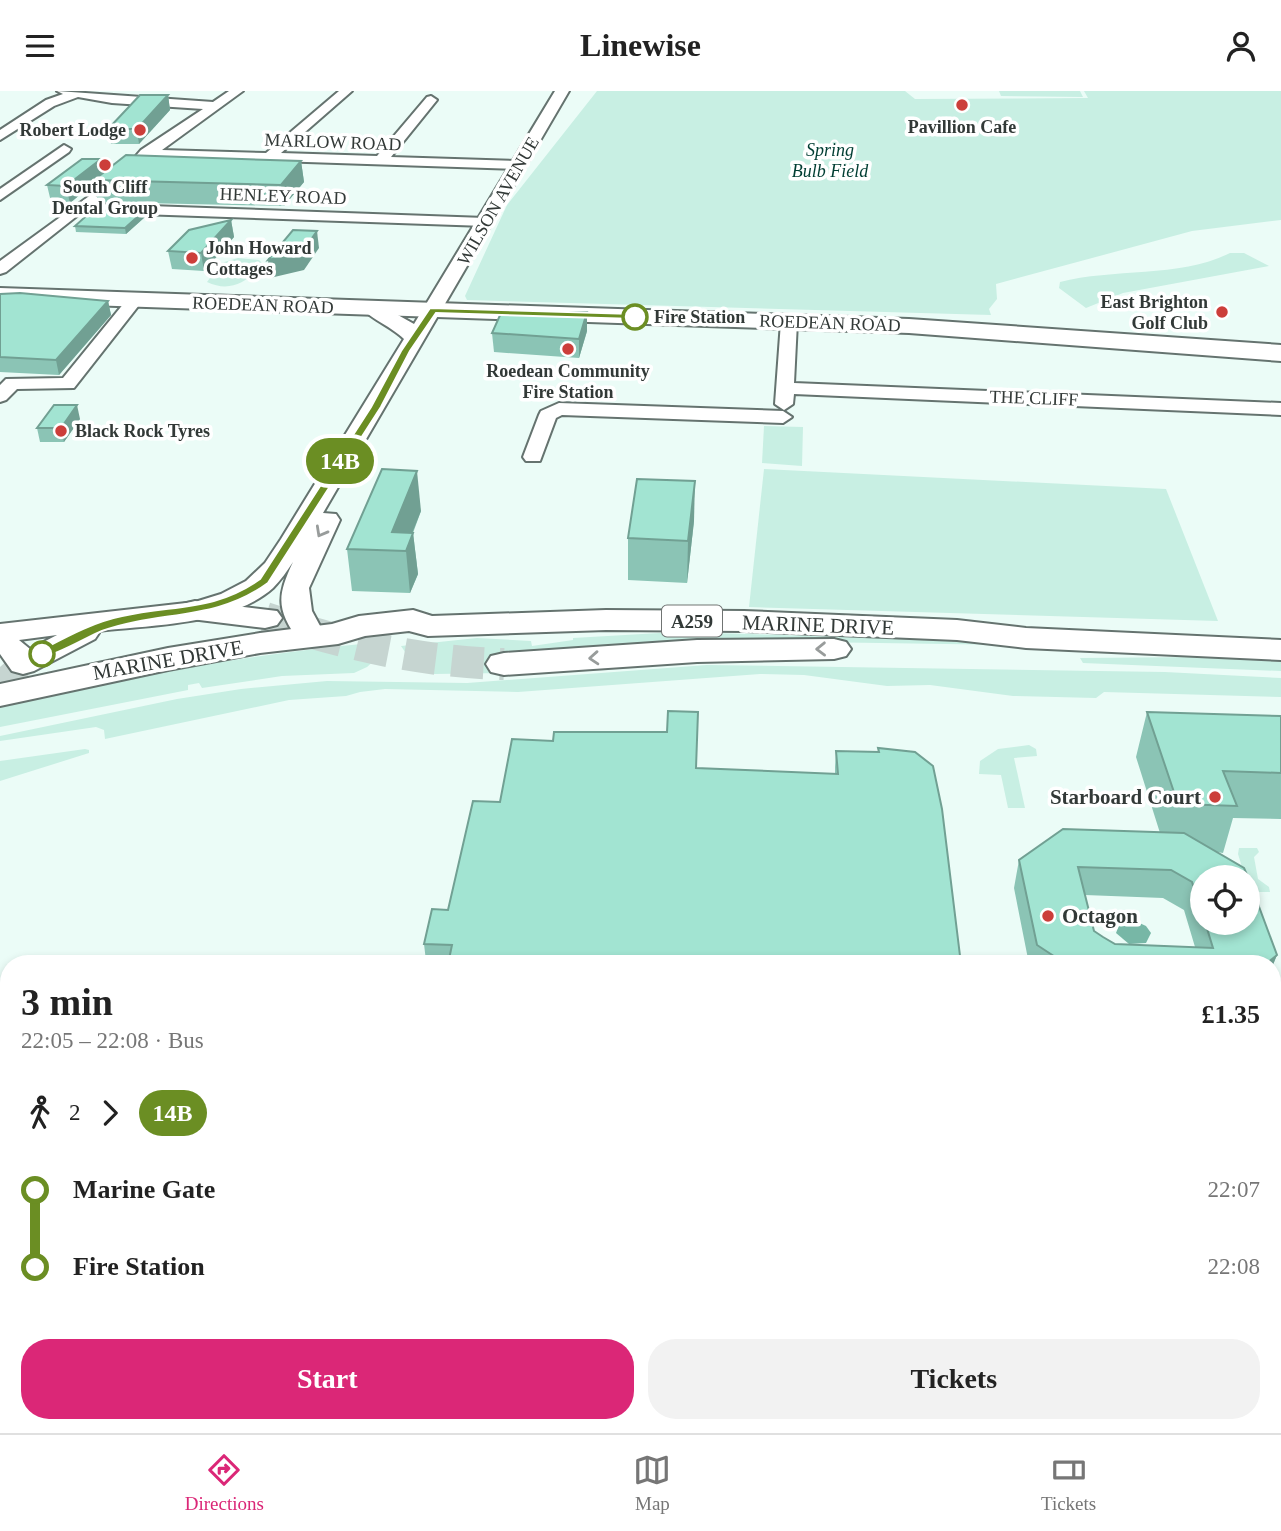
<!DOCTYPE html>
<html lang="en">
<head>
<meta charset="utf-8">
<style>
  body { margin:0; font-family:Georgia,serif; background:#f2f2f2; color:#222; height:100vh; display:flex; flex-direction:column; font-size:26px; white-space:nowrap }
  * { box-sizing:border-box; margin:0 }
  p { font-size:23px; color:#767676 }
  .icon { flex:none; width:38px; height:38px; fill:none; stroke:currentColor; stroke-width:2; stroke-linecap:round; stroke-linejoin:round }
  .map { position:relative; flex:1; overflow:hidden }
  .side { position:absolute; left:0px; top:864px; width:1281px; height:478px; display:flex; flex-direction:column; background:#fff; border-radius:28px 28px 0 0; box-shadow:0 4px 10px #0003 }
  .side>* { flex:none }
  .badge { padding:0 14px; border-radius:23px; font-size:24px; line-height:46px }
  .tools { position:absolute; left:1190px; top:774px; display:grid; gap:14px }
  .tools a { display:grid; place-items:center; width:70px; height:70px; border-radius:50%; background:#fff; box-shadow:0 4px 10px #0003; font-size:35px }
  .map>.badge { position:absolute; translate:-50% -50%; box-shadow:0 0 0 4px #fff }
  .legs { display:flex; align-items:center; gap:10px; height:77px; padding:0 21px; font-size:23px }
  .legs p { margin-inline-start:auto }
  .summary { display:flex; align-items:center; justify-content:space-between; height:119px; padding:0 21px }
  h1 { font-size:38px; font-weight:800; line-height:52px }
  .button { display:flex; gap:14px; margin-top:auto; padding:14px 21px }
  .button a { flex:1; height:80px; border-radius:28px; background:#db2777; color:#fff; font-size:28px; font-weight:800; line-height:80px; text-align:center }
  .button a+a { background:#f2f2f2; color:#222 }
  ul { padding:0 21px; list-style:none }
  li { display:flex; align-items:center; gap:24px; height:77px; font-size:26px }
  li i { display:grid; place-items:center; width:10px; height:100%; margin:0 9px; background:currentColor }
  li i::after { content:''; width:18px; height:18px; margin:-9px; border:5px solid; border-radius:50%; background:#fff }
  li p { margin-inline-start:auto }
  li:first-child i { background:linear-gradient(#0000 50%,currentColor 0) }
  li:last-child i { background:linear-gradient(currentColor 50%,#0000 0) }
  header { display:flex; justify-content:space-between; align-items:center; height:91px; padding:0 21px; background:#fff; font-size:32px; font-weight:800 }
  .tabs { display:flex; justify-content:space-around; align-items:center; height:98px; border-top:2px solid #e0e0e0; background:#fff; font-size:19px; color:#767676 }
  .tabs a { display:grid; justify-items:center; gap:4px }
  .tabs .active { color:#db2777 }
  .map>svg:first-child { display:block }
  .green { fill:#c8efe3 }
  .water { fill:#77b7a6 }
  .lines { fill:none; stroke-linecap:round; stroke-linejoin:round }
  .tertiary-tunnel { stroke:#c6d5d1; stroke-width:28; stroke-dasharray:28 14; stroke-linecap:butt }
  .primary-tunnel { stroke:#c6d5d1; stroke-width:32; stroke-dasharray:32 16; stroke-linecap:butt }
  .minor-casing { stroke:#65736f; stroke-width:4 }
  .tertiary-casing { stroke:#65736f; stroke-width:4 }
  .secondary-casing { stroke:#65736f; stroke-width:4 }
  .primary-casing { stroke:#65736f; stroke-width:4 }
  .minor { fill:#fff; fill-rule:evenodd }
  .tertiary { fill:#fff; fill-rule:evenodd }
  .secondary { fill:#fff; fill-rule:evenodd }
  .primary { fill:#fff; fill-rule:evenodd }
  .wall { fill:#8bc4b5; fill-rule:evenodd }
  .shaded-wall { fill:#71a093 }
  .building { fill:#a2e4d2; stroke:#71a093; stroke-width:2 }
  .oneway { stroke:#989c9b }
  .line-1 { fill:#6b8e23; stroke:#fff; stroke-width:2 }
  .poi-dot { fill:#cc3e3a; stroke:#fff; stroke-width:2.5 }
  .stop-1-dot { fill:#fff; stroke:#6b8e23; stroke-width:3.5 }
  .labels { text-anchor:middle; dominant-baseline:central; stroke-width:7; stroke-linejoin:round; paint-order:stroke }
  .far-poi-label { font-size:18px; font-weight:bold; fill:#323937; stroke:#fff }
  .far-street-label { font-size:18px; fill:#323937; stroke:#fff }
  .far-park-label { font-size:18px; font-style:italic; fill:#013e33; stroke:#fff }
  .far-stop-label { font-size:18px; font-weight:bold; fill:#323937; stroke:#fff; text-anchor:start }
  .shield { fill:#fff; stroke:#707473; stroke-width:2 }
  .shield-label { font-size:19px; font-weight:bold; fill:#323937 }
  .street-label { font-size:21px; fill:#323937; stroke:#fff }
  .poi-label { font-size:21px; font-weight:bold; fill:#323937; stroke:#fff; text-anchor:end }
</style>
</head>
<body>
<header><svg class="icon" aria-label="menu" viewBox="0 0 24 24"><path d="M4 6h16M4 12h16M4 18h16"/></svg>Linewise<svg class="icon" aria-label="person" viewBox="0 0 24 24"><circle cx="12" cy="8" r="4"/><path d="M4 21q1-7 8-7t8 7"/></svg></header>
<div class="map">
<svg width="1281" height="1342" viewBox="0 0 1281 1342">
  <rect width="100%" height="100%" fill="#ebfcf7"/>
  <!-- green -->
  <g class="green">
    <polygon points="597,0 905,0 915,8 1088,7 1084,0 1281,0 1281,129 1192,140 996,193 997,208 989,218 991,224 467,209 465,205 507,114"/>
    <polygon points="999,0 1080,0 1083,6 1001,5"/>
    <path d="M1230,162H1244L1269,175L1123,202L1086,217L1059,197L1060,191C1113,177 1181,187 1230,162Z"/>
    <path d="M238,167L259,169L263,173C248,191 230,202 207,191L221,172Z"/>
    <polygon points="764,335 803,336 802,375 762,372"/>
    <polygon points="764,378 1166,398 1218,530 749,516"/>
    <polygon points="677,541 1010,551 1013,554 737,550 504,582 434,583 412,571 401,555 477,547 531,550 532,555 573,549 573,547"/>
    <path d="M371,552L378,556L377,567L367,576L354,582L282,585L202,597L199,592L188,594V599L0,636V616C122,585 246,564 371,552Z"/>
    <polygon points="1200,566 1281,569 1281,580 1083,572 1080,567"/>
    <polygon points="707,574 1165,581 1281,587 1281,606 1104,601 1096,607 1013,605 930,594 887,595 804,584 760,583 518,601 385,598 360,601 346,605 289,609 105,648 104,639 96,636 0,650 0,645 177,608 241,598 327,590 467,592"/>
    <polygon points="1029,654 1036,658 1037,665 1014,667 1025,717 1008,717 1001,684 979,683 980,670 998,658"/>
    <polygon points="85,658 89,659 89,662 0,690 0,670"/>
    <polygon points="1239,757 1257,757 1259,761 1254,766 1258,788 1269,796 1270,801 1249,801 1248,786 1245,786 1238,763"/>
  </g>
  <!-- water -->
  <polygon class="water" points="1135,830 1146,835 1151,842 1146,852 1129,853 1116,842 1120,832"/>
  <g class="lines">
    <!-- tertiary-tunnel -->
    <polyline class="tertiary-tunnel" points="0,595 23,574"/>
    <!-- primary-tunnel -->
    <path class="primary-tunnel" d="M265,527C343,553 421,571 504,573"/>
    <!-- minor casing -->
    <g class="minor-casing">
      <g id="minor">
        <polygon points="57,0 213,11 229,0 243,0 162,59 266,62 339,0 352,0 281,62 377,65 427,6 431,5 437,9 391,66 518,70 525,74 518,78 151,66 141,71 134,67 141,59 203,18 112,12 78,6 54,15 0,49 0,39 46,9 63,3"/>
        <polygon points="64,54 71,58 69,61 0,109 0,98"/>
        <polygon points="92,103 99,107 93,113 485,127 492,131 485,135 82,121 6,181 0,183 0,170"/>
        <polygon points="135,204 143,209 74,297 17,298 6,309 0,311 0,294 6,288 63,287 129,206"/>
        <polygon points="789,226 797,231 794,292 1281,312 1281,324 794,303 793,313 784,319 775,313 781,231"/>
        <polygon points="559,312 783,320 792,326 783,332 562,324 556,327 540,370 526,370 523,366 539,324 541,320"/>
        <rect x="1272" y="1075" width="9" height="30"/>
        <polygon points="796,1334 836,1334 833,1342 793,1342"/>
      </g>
    </g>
    <!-- tertiary casing -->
    <g class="tertiary-casing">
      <g id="tertiary">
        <path d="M555,0H569L323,422L336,423L340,429L309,497L312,520L326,546L322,552L311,555L300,552C277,519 276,507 293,471C287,480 281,489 273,497C232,534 150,534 97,540L99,542L95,548L34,580L23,583L12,580L0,563V533L195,511L221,503L246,490L265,472L281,448L404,248C392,236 371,228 363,218L366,214H380L414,233ZM57,544L30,558L19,549Z"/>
        <polygon points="0,1026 9,1027 9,1061 0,1060"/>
      </g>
    </g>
    <!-- secondary casing -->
    <g class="secondary-casing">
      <polygon id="secondary" points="0,197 909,228 1281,254 1281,270 909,242 0,211"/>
    </g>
    <!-- primary casing -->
    <g class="primary-casing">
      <g id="primary">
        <polygon points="195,510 277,520 282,527 277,534 265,537 183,527 178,520 183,513"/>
        <polygon points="413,519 432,525 606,519 744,520 957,529 1026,537 1281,549 1281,569 1026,557 957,549 744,540 606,539 428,545 409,540 365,545 338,553 260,562 168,579 0,615 0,593 168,557 260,542 332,533 359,525"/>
        <polygon points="834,548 846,551 851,558 846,565 834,568 697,571 504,584 491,581 486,573 491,565 504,562 697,549"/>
      </g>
    </g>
    <!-- minor -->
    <use href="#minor" class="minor"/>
    <!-- tertiary -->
    <use href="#tertiary" class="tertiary"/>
    <!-- secondary -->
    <use href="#secondary" class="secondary"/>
    <!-- primary -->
    <use href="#primary" class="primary"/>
  </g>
  <!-- wall -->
  <g class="wall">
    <polygon points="168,4 170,19 139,53 111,53 108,38"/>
    <polygon points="101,68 104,81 301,70 304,91 284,115 98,111 94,92 70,112 51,111 47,94"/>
    <polygon points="144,120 145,126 126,143 76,141 75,135"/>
    <polygon points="231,129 234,146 204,180 172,178 168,160"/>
    <polygon points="0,203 108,210 111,224 59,284 0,281"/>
    <polygon points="587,240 579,267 494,261 492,242"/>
    <polygon points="80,328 64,351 40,351 37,337"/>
    <polygon points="421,420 413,442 418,483 410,502 352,500 347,458"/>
    <polygon points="694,430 687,492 628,489 628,447"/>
    <path d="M1147,621L1281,625V728L1233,727L1223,762L1217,761L1202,786V831H1248L1277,864L1272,876V873H1029L1014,797L1019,769L1160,742L1136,666ZM1085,804L1163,807L1184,819L1195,856L1115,853L1094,840Z"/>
    <polygon points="836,660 915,661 448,871 426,870 424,853 448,819 500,711 696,677 835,683 835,676"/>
    <polygon points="1272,911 1281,914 1281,1022 1272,1016"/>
    <polygon points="0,1047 9,1047 9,1334 698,1334 698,1342 0,1342"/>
  </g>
  <!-- shaded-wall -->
  <g class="shaded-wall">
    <polygon points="168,4 170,19 139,53 137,38"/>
    <polygon points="101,68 105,84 94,89 94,92 70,112 66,95"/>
    <polygon points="301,70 304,91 284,115 281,94"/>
    <polygon points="144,120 145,126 126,143 125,137"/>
    <polygon points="231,129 234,146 204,180 201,162"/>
    <polygon points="317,140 319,157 304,179 270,187 268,169"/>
    <polygon points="108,210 111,224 59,284 56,269"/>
    <polygon points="587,221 587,240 579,267 579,248"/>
    <polygon points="77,314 80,328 64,351 61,337"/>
    <polygon points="417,380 421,420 405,460 392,441"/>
    <polygon points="695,390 694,430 687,492 688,450"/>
    <polygon points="413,442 418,483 410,502 406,460"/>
    <polygon points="1277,864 1272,876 1272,873 1266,873"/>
  </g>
  <!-- building -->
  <g class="building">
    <polygon points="140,4 168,4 137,38 108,38"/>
    <polygon points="126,64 301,70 281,94 94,89"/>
    <polygon points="82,68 101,68 66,95 47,94"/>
    <polygon points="94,118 144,120 125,137 75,135"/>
    <polygon points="231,129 201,162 168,160 189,139"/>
    <polygon points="293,139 317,140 302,161 268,169"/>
    <polygon points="20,202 108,210 56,269 0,266 0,203"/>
    <polygon points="587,221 579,248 492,242 501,222"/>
    <polygon points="54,314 77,314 61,337 37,337"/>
    <polygon points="382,378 417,380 392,441 413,442 406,460 347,458"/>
    <polygon points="637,388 695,390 688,450 628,447"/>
    <polygon points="668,620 698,621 696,677 838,683 836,660 879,661 878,657 915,661 933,675 942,718 961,873 448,873 452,854 424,853 432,818 448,819 473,710 500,711 512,648 553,650 554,641 667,641"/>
    <polygon points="1147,621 1281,625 1281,682 1223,680 1237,715 1178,713"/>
    <polygon points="1063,738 1184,742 1244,777 1248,786 1202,786 1202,823 1192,791 1171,779 1078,776 1094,840 1103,846 1115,853 1213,857 1205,831 1248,831 1248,786 1277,864 1266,873 1066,873 1037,854 1019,769"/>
    <polygon points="1272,911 1277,911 1281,914 1281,986 1272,980"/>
    <polygon points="0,1047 9,1047 9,1291 0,1290"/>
  </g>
  <!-- one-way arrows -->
  <defs><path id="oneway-chevron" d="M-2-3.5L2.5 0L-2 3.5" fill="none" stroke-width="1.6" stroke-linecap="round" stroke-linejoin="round" transform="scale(1.75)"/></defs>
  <g class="oneway">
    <use href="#oneway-chevron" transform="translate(321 441) rotate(119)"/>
    <use href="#oneway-chevron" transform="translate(821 558) rotate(179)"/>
    <use href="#oneway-chevron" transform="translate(594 567) rotate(176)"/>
  </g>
  <!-- line-1 -->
  <path class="line-1" d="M430,217L635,223L639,226L635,228L436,222L410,260L381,316L268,492C215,531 160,519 102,540C87,546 51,568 37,566V561C64,547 92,531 122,525C174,513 213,521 260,488L371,316L401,260Z"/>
  <!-- markers -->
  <g class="poi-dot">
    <circle cx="962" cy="14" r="7"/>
    <circle cx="140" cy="39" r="7"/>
    <circle cx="105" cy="74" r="7"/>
    <circle cx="192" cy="167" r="7"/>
    <circle cx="1222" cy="221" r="7"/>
    <circle cx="568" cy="258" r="7"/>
    <circle cx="61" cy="340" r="7"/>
    <circle cx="1215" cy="706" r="7"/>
    <circle cx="1048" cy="825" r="7"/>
  </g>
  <g class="stop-1-dot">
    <circle cx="635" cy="226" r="12"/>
    <circle cx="42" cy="563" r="12"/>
  </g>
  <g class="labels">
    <!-- far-poi labels -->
    <g class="far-poi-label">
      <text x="962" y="36">Pavillion Cafe</text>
      <text x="126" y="39" text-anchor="end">Robert Lodge</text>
      <text x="105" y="96">South Cliff<tspan x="105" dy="21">Dental Group</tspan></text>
      <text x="206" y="157" text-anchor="start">John Howard<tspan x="206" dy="21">Cottages</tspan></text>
      <text x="1208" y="211" text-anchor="end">East Brighton<tspan x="1208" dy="21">Golf Club</tspan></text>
      <text x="568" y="280">Roedean Community<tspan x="568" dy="21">Fire Station</tspan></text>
      <text x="75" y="340" text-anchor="start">Black Rock Tyres</text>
    </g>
    <!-- far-street labels -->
    <g class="far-street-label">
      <text transform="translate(333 51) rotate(2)">MARLOW ROAD</text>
      <text transform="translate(283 105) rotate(2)">HENLEY ROAD</text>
      <text transform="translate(498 110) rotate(-60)">WILSON AVENUE</text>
      <text transform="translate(263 214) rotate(2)">ROEDEAN ROAD</text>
      <text transform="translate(830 232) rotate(2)">ROEDEAN ROAD</text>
      <text transform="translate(1034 307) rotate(2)">THE CLIFF</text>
    </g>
    <!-- far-park labels -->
    <g class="far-park-label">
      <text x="830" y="59">Spring<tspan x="830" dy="21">Bulb Field</tspan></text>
    </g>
    <!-- far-stop labels -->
    <g class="far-stop-label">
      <text x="654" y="226">Fire Station</text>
    </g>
    <!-- shield labels -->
    <rect class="shield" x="662" y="514.5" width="60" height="31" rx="5"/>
    <g class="shield-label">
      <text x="692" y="530">A259</text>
    </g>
    <!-- street labels -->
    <g class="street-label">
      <text transform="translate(818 534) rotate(2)">MARINE DRIVE</text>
      <text transform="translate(168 569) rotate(-10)">MARINE DRIVE</text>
    </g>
    <!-- poi labels -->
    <g class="poi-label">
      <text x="1201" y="706">Starboard Court</text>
      <text x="1062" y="825" text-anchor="start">Octagon</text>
    </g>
  </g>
</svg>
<div class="tools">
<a><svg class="icon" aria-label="locate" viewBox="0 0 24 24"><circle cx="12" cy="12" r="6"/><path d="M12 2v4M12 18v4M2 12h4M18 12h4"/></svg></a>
</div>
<b class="badge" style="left:340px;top:370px;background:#6b8e23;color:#fff">14B</b>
<section class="side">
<div class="summary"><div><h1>3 min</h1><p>22:05 – 22:08 · Bus</p></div><b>£1.35</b></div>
<div class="legs"><svg class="icon" aria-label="walk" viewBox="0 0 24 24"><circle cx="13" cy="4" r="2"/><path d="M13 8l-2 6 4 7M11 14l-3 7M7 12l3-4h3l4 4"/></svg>2<svg class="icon" aria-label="forward" viewBox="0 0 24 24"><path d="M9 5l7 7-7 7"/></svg><b class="badge" style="background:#6b8e23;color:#fff">14B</b></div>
<ul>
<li><i style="color:#6b8e23"></i><b>Marine Gate</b><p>22:07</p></li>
<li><i style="color:#6b8e23"></i><b>Fire Station</b><p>22:08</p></li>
</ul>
<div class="button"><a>Start</a><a>Tickets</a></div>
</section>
</div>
<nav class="tabs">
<a class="active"><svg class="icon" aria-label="directions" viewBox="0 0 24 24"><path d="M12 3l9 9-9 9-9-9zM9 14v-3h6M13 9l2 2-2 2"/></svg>Directions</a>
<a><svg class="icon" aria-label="map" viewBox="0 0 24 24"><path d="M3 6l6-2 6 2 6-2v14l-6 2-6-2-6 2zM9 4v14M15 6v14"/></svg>Map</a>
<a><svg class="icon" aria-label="tickets" viewBox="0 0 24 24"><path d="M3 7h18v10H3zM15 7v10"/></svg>Tickets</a>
</nav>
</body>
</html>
